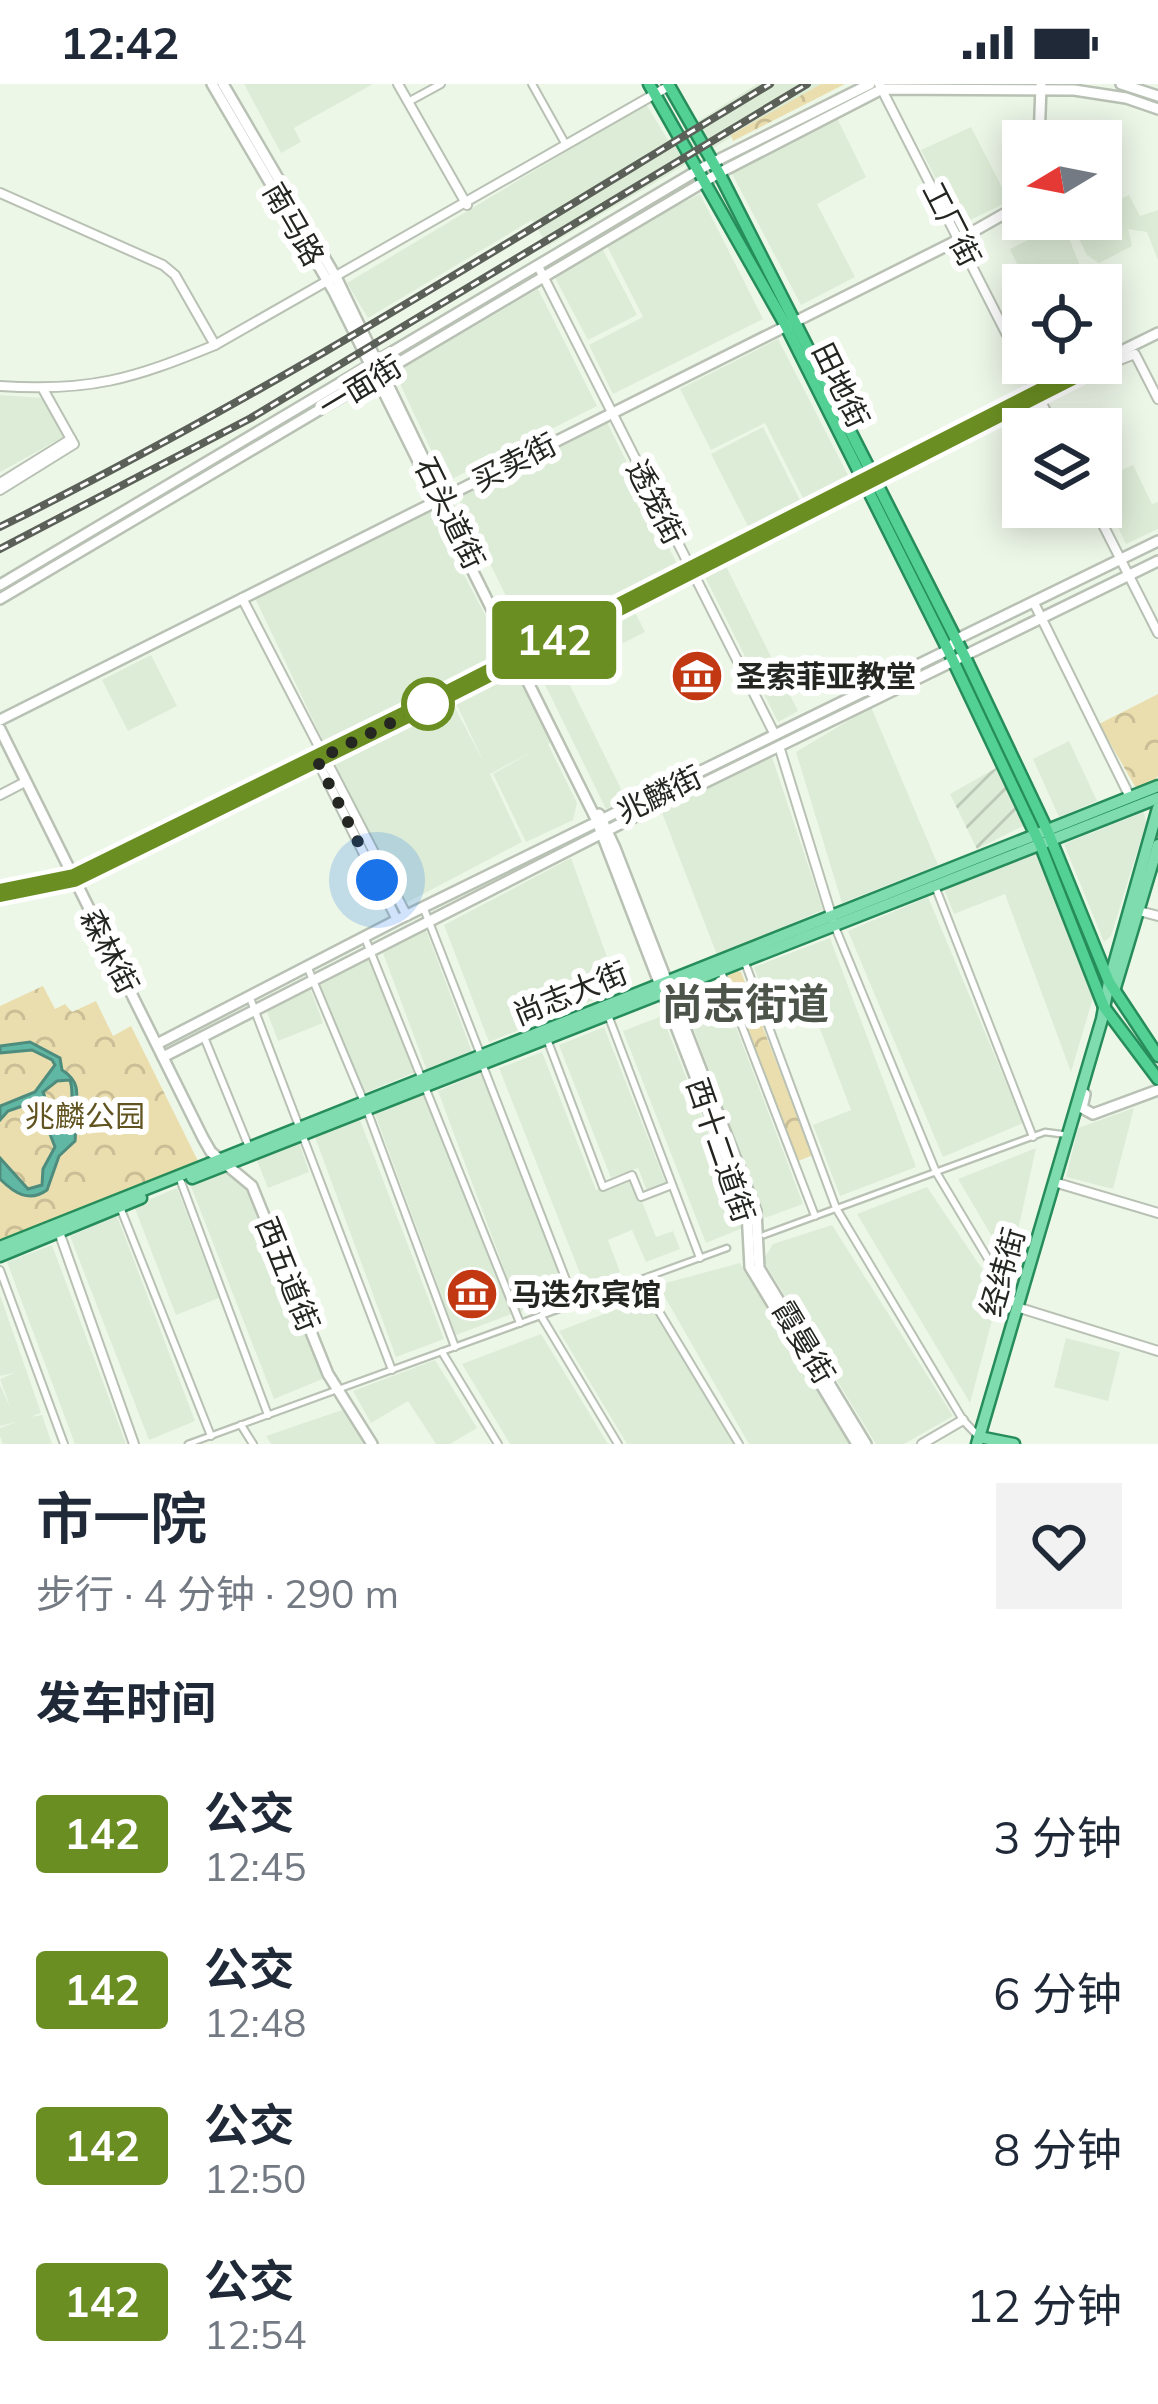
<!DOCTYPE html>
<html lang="zh">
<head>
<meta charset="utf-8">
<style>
  body { margin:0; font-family:Mulish,"Noto Sans SC",sans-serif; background:#f2f2f3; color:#1f2937; height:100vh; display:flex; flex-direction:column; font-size:45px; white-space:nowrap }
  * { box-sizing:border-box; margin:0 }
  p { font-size:39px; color:#747a83 }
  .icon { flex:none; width:66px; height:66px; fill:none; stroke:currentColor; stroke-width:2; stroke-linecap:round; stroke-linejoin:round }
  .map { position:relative; height:1360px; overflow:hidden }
  .details { display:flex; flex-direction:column; background:#fff; flex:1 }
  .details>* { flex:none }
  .badge { padding:0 24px; border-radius:9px; font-size:42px; line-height:78px }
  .needle { width:78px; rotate:260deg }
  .buttons { position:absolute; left:1002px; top:36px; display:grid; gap:24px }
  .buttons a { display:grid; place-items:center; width:120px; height:120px; border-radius:0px; background:#fff; box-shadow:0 6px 30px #0003; font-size:60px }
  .you { position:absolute; width:60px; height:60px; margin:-30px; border:9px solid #fff; border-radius:50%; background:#1a73e8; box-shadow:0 0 0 18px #1a73e833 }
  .map>.badge { position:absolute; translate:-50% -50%; box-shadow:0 0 0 6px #fff }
  h2 { padding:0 36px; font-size:45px; line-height:108px }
  .round { display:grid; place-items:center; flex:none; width:126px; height:126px; border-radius:0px; background:#f2f2f3 }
  .head { display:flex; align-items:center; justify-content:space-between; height:204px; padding:0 36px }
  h1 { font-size:57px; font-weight:600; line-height:90px }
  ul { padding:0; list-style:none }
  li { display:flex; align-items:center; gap:36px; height:156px; padding:0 36px }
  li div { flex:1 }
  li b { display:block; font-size:45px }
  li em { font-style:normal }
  li .badge { min-width:132px; font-weight:700; text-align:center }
  .status { display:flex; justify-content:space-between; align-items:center; height:84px; padding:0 60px; background:#fff; direction:ltr }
  .status svg { height:33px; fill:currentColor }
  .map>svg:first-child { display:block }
  .built { fill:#ddecd7 }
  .industrial { fill:url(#industrial-furrows) }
  .park { fill:url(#park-crowns) }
  .water { fill:#60b8a4; stroke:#4e8c7d; stroke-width:3; fill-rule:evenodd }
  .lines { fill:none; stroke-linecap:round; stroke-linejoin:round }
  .pedestrian-casing { stroke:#b8c1b4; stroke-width:9 }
  .minor-casing { stroke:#b8c1b4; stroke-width:10 }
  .tertiary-casing { stroke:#b8c1b4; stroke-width:12 }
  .secondary-casing { stroke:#b8c1b4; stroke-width:14 }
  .primary-casing { stroke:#268d5a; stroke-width:15 }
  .trunk-casing { stroke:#268d5a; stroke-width:15 }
  .pedestrian { stroke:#fff; stroke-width:4.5 }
  .minor { stroke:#fff; stroke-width:6 }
  .tertiary { stroke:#fff; stroke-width:8 }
  .secondary { stroke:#fff; stroke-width:9 }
  .primary { stroke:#7edcaf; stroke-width:10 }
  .trunk { stroke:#53d094; stroke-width:10 }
  .rail-casing { stroke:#5b6058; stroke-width:8 }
  .rail { stroke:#fff; stroke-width:3; stroke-dasharray:9; stroke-linecap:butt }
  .line-casing { stroke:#fff; stroke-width:27 }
  .line { stroke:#6b8e23; stroke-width:18 }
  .walk { stroke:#232621; stroke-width:12; stroke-dasharray:0 21.6 }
  .stop-dot { fill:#fff; stroke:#6b8e23; stroke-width:6 }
  .labels { text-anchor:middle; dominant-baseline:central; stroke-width:12; stroke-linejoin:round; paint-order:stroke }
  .street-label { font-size:30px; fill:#232621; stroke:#fff }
  .poi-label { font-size:30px; font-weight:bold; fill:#232621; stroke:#fff; text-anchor:start }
  .park-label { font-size:30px; fill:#615420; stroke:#fff }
  .district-label { font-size:42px; font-weight:bold; fill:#4d554a; stroke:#fff }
</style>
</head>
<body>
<div class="status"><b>12:42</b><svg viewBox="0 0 49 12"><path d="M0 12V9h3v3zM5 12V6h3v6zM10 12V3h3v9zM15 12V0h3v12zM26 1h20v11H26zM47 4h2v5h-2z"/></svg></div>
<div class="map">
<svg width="1158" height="1360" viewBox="0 0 1158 1360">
  <defs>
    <pattern id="industrial-furrows" width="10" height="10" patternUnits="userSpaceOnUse" patternTransform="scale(3)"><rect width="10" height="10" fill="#ddecd7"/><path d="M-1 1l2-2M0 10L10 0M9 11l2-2" fill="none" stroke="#bdcab8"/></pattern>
    <pattern id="park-crowns" width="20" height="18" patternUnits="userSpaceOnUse" patternTransform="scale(3)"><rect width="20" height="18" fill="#ebdeae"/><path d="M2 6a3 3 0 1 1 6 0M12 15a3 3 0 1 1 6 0" fill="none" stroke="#c9be95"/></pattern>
  </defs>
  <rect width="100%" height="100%" fill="#edf7e8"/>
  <!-- built -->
  <g class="built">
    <polygon points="244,0 373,0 294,44 301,58 281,69"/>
    <polygon points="757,0 821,0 548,162 532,136 368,234 347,199 646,20 668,56"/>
    <polygon points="836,32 866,93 817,120 855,193 801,221 731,88"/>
    <polygon points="971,43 1009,117 960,141 921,66"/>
    <polygon points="700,110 763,235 613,310 589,261 643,233 605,158"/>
    <polygon points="1129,111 1140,132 1158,126 1158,176 1147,148 1128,145 1132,162 1099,179 1087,171 1071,138 1101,135 1101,124"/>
    <polygon points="1037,135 1061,135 1088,201 1027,201 1010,165 1042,149"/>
    <polygon points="602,164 637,231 588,256 553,190"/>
    <polygon points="538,205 597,322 446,398 395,289"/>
    <polygon points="778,255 851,397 806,420 765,339 711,366 680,305"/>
    <polygon points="0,311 43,314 65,352 0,388"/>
    <polygon points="607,338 677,480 527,555 457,412"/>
    <polygon points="763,343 802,420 750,446 711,370"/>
    <polygon points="1133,381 1152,420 1158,418 1158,445 1126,460 1101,407 1101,396"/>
    <polygon points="423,426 431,428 502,563 499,576 331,658 323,657 253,510"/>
    <polygon points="725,480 798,627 778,638 704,491"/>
    <polygon points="634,526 645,548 564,589 626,715 606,725 533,576"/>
    <polygon points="151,571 177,622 128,647 102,596"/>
    <polygon points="514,587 552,657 548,660 577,719 573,736 526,758 493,690 533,667 490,690 522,758 406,819 401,817 334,685 336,676 452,618 484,679 455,617"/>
    <polygon points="871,623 938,781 842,819 796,668"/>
    <polygon points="1069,657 1097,717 1059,733 1033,675"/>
    <polygon points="772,673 823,826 717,871 661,726"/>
    <polygon points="1144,728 1146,739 1111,852 1104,858 1064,760"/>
    <polygon points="1036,769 1093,914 1071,988 1005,810 954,830 944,805"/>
    <polygon points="571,774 619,906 489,958 444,841"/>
    <polygon points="928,813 1023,1039 943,1073 848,847"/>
    <polygon points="426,846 472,968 427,987 383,869"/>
    <polygon points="830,854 916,1083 840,1112 813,1041 851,1026 814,929 776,943 754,883"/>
    <polygon points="368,875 416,988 362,1010 320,901"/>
    <polygon points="720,901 803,1120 765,1134 682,915"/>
    <polygon points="310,904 323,939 278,957 266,925"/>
    <polygon points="662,932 745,1143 706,1159 623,947"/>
    <polygon points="604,943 666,1100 647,1107 638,1084 611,1094 559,961"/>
    <polygon points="542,968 596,1106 632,1092 656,1153 673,1147 680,1165 646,1178 632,1146 608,1156 620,1188 585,1202 499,984"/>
    <polygon points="482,988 568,1210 520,1228 438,1007"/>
    <polygon points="424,1010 511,1230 456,1251 375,1030"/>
    <polygon points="1134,1024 1113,1105 1066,1093 1078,1044"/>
    <polygon points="360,1036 444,1255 396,1273 315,1053"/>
    <polygon points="299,1058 309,1088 268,1104 256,1074"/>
    <polygon points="1036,1064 1010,1183 958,1095"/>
    <polygon points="228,1085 249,1107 325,1294 274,1315 190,1100"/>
    <polygon points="927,1103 999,1210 970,1319 857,1130"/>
    <polygon points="177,1104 219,1214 176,1231 134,1122"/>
    <polygon points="117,1132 195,1337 149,1356 70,1152"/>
    <polygon points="832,1141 953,1332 904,1360 876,1360 763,1176 773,1160"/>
    <polygon points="52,1161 126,1360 75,1360 7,1178"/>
    <polygon points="740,1179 852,1360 749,1360 658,1201"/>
    <polygon points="0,1211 41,1329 30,1333 42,1331 52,1360 3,1360 0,1352 0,1344 16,1338 0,1342 0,1301 11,1325 0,1295 14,1289 0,1292"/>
    <polygon points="646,1214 733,1360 627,1360 559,1247"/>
    <polygon points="541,1250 608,1360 510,1360 462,1280"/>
    <polygon points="1066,1254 1120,1268 1108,1317 1054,1303"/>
    <polygon points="435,1276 477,1344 450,1360 436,1360 408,1317 371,1339 353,1307"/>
    <polygon points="345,1325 366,1360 271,1360 266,1352"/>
  </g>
  <!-- industrial -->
  <polygon class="industrial" points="996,684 1025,741 977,765 950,710"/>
  <!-- park -->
  <g class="park">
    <polygon points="821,0 845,0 733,57 731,51"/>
    <polygon points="1158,610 1158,692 1153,699 1136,704 1099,640"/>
    <polygon points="734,886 741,888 813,1071 796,1078 724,892"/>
    <polygon points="43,902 55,925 65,920 72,928 96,917 113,952 131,942 198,1077 0,1157 0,922"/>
  </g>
  <!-- water -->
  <path class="water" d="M30,958L60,974L62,986C83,999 76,1014 75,1035C75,1042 76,1050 75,1057L59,1072L47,1106C29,1119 14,1109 0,1095V1074L28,1105L42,1101L43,1085L55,1063L37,1017L8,1027L0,1036V1022L35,1008L55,981L52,976L32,966L0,969V962ZM70,996C74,1008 71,1034 67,1046L57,1047L43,1008L57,997Z"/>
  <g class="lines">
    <!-- pedestrian casing -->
    <g class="pedestrian-casing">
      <g id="pedestrian">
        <polyline points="764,1151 1045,1048 1068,1051"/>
        <polyline points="188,1360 727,1164"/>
      </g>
    </g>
    <!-- minor casing -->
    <g class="minor-casing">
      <g id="minor">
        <polyline points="532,0 566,61"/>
        <polyline points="408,18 441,0"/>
        <polyline points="935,802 1033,1053"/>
        <polyline points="424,825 480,969"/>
        <polyline points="835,843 936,1088 1015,1220"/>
        <polyline points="365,854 520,1239"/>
        <polyline points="744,876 836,1124 963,1336 979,1353"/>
        <polyline points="307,882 364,1018 455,1263"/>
        <polyline points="720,885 815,1132"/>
        <polyline points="250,914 392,1286"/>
        <polyline points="608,931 700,1174"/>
        <polyline points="204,953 249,1063"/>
        <polyline points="547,955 603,1103 632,1091 641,1113 672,1101"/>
        <polyline points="483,982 575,1219"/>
        <polyline points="181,1098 268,1331"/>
        <polyline points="120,1123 211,1352"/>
        <polyline points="0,1186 64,1360"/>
        <polyline points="640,1196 739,1360"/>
        <polyline points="541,1232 618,1360"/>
        <polyline points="442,1268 498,1360"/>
        <polyline points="241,1341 253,1360"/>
      </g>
    </g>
    <!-- tertiary casing -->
    <g class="tertiary-casing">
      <g id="tertiary">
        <polyline points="398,0 467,121"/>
        <polyline points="879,0 1055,345"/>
        <polyline points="0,109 163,181 175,191 215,261"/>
        <polyline points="538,182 775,651"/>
        <polyline points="1101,278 1112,279 1135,270 1158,315"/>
        <path d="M0,302C90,308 133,295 215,261L669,2"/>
        <polyline points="43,305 71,355"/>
        <polyline points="0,399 71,355"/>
        <polyline points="0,406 74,360 71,355"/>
        <polyline points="1094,423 1158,549"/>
        <polyline points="242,514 407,832"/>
        <polyline points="1034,519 1130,713"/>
        <polyline points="779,662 832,834"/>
        <polyline points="317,676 397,836"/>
        <polyline points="0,711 25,698"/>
        <polyline points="1139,827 1158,832"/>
        <polyline points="1054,1098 1158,1129"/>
        <polyline points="59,1148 134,1360"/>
        <polyline points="1017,1223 1158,1267"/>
        <polyline points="922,1360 963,1336"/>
      </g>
    </g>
    <!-- secondary casing -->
    <g class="secondary-casing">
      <g id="secondary">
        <polyline points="212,0 334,208 596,735 747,1127 750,1183 857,1360"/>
        <polyline points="223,0 337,195 466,462"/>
        <polyline points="1121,0 1158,12"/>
        <polyline points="1039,57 1041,2"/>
        <polyline points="1101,277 1158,249"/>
        <polyline points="0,501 700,85 870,0"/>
        <polyline points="0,515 719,89 882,5 1074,6 1126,14 1158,25"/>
        <polyline points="0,636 960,155 1011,126 1023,113"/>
        <polyline points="0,645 203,1054 211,1068 252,1102 328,1290 372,1360"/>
        <polyline points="599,730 615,764 756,1127 759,1184 866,1360"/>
        <polyline points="0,809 74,795 521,573 1098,279"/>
        <polyline points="157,960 397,836 948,566 957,555 1158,457"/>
        <polyline points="163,973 624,738 1158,477"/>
        <polyline points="1085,1010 1082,1024 1093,1030 1158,1006"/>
      </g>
    </g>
    <!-- primary casing -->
    <g class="primary-casing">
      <g id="primary">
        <polyline points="1114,907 1158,761"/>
        <polyline points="192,1094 1158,714"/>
        <polyline points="0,1163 1158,702"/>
        <polyline points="0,1172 141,1114"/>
        <polyline points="979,1353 1014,1360"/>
        <polyline points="977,1360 1102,935 1109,898 1158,724"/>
      </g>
    </g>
    <!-- trunk casing -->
    <g class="trunk-casing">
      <g id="trunk">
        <polyline points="649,0 786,242 948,566 1040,760 1104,923 1158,995"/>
        <polyline points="668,0 719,89 964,571 1047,746 1109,898 1158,972"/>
      </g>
    </g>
    <!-- pedestrian -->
    <use href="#pedestrian" class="pedestrian"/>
    <!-- minor -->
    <use href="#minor" class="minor"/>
    <!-- tertiary -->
    <use href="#tertiary" class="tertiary"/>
    <!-- secondary -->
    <use href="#secondary" class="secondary"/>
    <!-- primary -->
    <use href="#primary" class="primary"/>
    <!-- trunk -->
    <use href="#trunk" class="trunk"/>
    <!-- rail casing -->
    <g class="rail-casing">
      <g id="rail">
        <path d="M0,443C266,312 516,153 770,0"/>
        <polyline points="0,465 251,334 807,0"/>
      </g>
    </g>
    <!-- rail -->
    <use href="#rail" class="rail"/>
  </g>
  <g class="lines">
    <!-- line casing -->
    <g class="line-casing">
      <polyline id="line" points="0,809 74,794 440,614 1098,279"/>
    </g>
    <!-- line -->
    <use href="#line" class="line"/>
    <!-- walk -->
    <polyline class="walk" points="377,796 317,676 440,614 428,620"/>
  </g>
  <!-- icons -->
  <defs>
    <g id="museum-disc" transform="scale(2.7)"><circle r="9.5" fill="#c13813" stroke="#fff"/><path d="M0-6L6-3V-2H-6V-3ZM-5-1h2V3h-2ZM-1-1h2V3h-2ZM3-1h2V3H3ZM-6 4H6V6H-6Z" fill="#fff"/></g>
  </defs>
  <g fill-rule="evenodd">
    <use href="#museum-disc" x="697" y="592"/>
    <use href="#museum-disc" x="472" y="1210"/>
  </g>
  <!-- markers -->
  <circle class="stop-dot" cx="428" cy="620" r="24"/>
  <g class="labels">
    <!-- street labels -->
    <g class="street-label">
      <text transform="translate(294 140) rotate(60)">南马路</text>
      <text transform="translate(952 140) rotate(63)">工厂街</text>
      <text transform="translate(841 301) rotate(64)">田地街</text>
      <text transform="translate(360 302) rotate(-31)">一面街</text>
      <text transform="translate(514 378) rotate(-27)">买卖街</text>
      <text transform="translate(656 418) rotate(63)">透笼街</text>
      <text transform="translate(450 429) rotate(64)">石头道街</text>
      <text transform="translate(659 710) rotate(-26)">兆麟街</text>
      <text transform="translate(110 867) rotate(63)">森林街</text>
      <text transform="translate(570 909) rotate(-22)">尚志大街</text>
      <text transform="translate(721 1066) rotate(71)">西十二道街</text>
      <text transform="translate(1002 1188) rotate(-74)">经纬街</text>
      <text transform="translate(288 1190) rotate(68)">西五道街</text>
      <text transform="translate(804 1258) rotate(59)">霞曼街</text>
    </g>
    <!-- poi labels -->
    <g class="poi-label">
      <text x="736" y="592">圣索菲亚教堂</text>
      <text x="511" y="1210">马迭尔宾馆</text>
    </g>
    <!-- park labels -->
    <g class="park-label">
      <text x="85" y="1032">兆麟公园</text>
    </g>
    <!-- district labels -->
    <g class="district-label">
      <text x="745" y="919">尚志街道</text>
    </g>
  </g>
</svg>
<div class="buttons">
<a><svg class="needle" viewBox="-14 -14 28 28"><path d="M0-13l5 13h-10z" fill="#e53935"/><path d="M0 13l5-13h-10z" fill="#747a83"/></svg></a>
<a><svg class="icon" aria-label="locate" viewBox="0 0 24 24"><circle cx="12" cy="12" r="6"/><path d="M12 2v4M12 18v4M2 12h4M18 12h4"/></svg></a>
<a><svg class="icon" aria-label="layers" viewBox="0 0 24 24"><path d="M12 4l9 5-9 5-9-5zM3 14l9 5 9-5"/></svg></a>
</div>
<div class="you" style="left:377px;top:796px"></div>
<b class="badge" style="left:554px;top:556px;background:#6b8e23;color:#fff">142</b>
</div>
<section class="details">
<div class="head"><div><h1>市一院</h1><p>步行 · 4 分钟 · 290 m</p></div><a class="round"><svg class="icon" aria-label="heart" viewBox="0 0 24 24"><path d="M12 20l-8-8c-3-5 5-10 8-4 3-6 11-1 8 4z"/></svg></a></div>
<h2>发车时间</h2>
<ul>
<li><span class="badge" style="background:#6b8e23;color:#fff">142</span><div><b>公交</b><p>12:45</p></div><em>3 分钟</em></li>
<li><span class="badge" style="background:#6b8e23;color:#fff">142</span><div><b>公交</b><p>12:48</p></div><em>6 分钟</em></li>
<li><span class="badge" style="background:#6b8e23;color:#fff">142</span><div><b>公交</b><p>12:50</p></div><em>8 分钟</em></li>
<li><span class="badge" style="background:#6b8e23;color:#fff">142</span><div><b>公交</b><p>12:54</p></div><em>12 分钟</em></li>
</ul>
</section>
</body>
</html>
